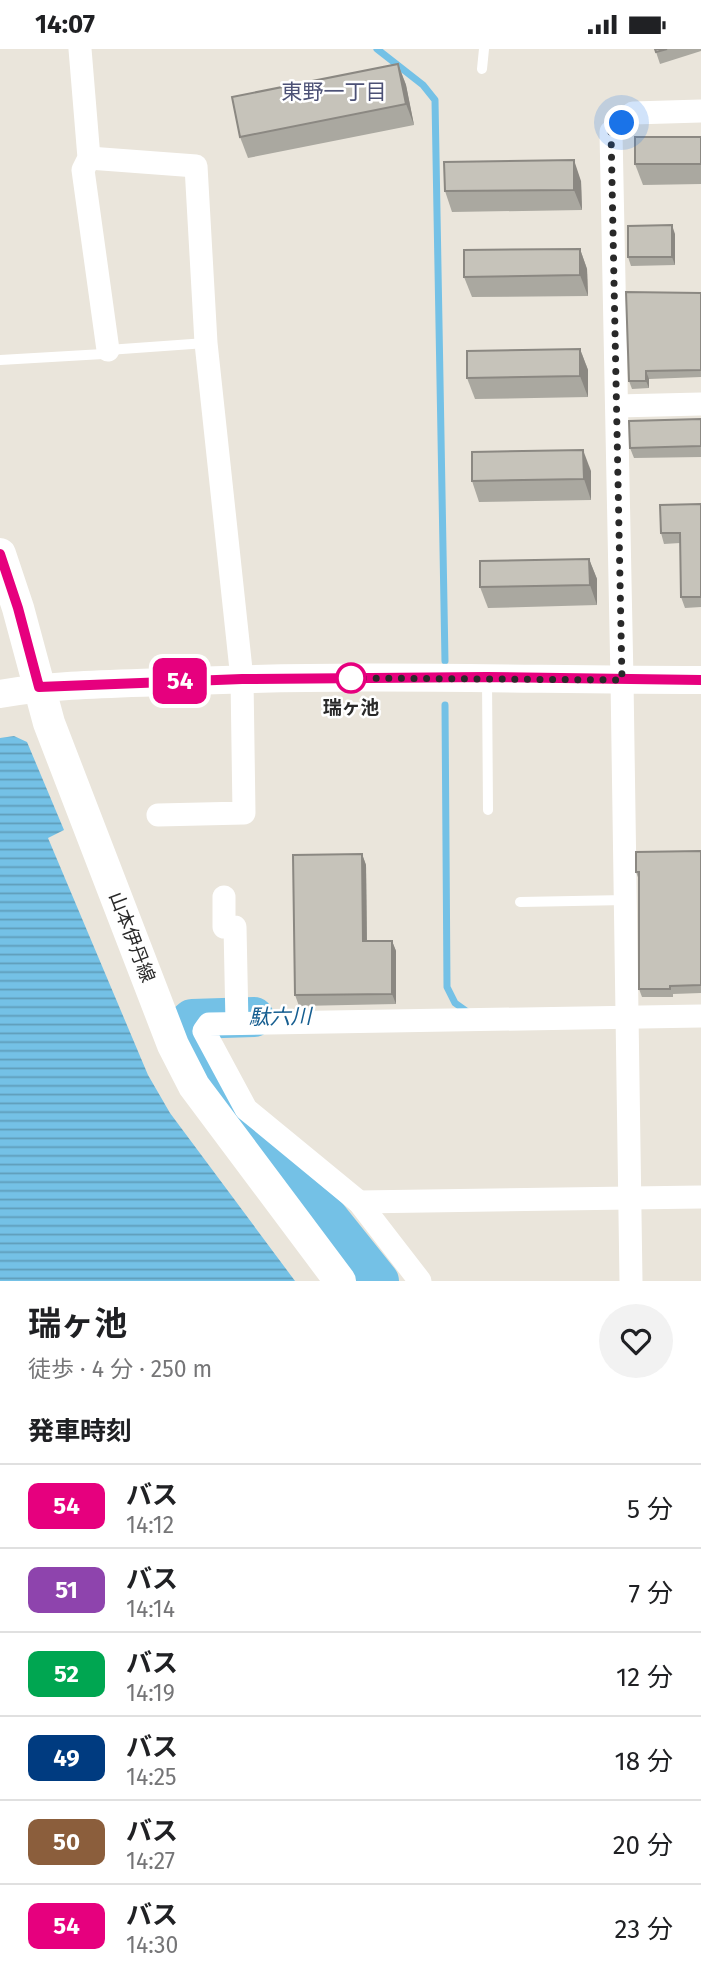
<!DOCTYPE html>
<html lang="ja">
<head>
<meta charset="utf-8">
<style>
  body { margin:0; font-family:"Fira Sans","Noto Sans JP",sans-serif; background:#f2f2f2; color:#202124; height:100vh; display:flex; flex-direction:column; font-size:26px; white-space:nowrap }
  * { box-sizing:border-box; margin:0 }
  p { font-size:23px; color:#757577 }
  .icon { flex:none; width:38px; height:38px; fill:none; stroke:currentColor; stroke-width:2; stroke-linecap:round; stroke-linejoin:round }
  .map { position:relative; height:1232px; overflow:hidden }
  .panel { display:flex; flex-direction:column; background:#fff; flex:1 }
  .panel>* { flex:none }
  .badge { padding:0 14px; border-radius:10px; font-size:24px; line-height:46px }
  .you { position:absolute; width:35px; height:35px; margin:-18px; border:5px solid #fff; border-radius:50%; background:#1a73e8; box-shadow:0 0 0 10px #1a73e833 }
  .map>.badge { position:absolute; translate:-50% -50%; box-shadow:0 0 0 4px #fff }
  h2 { padding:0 28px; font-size:26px; line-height:63px }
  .round { display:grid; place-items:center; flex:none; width:74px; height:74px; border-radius:37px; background:#f2f2f2 }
  .head { display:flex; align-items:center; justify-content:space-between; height:119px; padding:0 28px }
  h1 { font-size:33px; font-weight:700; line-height:52px }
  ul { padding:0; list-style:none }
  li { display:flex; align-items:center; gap:21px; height:84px; padding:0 28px; border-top:2px solid #e0e0e0 }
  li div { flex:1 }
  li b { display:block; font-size:26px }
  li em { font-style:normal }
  li .badge { min-width:77px; font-weight:700; text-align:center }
  .status { display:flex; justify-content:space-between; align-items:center; height:49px; padding:0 35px; background:#fff; direction:ltr }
  .status svg { height:19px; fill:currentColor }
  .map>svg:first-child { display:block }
  .water { fill:url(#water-rules) }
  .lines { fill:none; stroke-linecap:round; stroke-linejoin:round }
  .stream { stroke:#74c1e6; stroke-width:7 }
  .river { stroke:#74c1e6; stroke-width:40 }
  .service { stroke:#fff; stroke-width:10 }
  .minor { stroke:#fff; stroke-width:23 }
  .tertiary { stroke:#fff; stroke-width:28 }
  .secondary { stroke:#fff; stroke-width:32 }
  .wall { fill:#aaa8a0 }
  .shaded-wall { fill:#8b8882 }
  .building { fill:#c6c3ba; stroke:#8b8882; stroke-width:2 }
  .line-casing { stroke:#fff; stroke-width:16 }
  .line { stroke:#e6007e; stroke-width:10 }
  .walk { stroke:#292929; stroke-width:7; stroke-dasharray:0 12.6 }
  .stop-dot { fill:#fff; stroke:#e6007e; stroke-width:3.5 }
  .labels { text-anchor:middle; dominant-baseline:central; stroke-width:5; stroke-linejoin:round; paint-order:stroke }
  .stop-label { font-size:19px; font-weight:bold; fill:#292929; stroke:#fff }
  .street-label { font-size:19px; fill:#292929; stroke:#fff }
  .neighbourhood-label { font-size:21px; fill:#4c5176; stroke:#fff }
  .water-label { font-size:21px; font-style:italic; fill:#165e90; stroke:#fff }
</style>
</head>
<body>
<div class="status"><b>14:07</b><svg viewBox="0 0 49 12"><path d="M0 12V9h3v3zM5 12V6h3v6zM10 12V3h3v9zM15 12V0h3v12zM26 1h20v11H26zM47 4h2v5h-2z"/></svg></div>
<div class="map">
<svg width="701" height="1232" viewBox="0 0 701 1232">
  <defs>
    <pattern id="water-rules" width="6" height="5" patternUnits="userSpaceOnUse" patternTransform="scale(1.75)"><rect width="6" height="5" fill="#74c1e6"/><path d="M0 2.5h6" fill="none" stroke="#5f9dba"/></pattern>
  </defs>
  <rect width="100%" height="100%" fill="#eae5db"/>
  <!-- water -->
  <polygon class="water" points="14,687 27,693 64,781 48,789 148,1026 170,1064 295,1232 0,1232 0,689"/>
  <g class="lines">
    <!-- stream -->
    <g class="stream">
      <polyline points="377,0 423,36 435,51 445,612"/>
      <polyline points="445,656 447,938 455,954 469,964"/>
    </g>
    <!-- river -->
    <polyline class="river" points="254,968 192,970 185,976 218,1041 253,1097 297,1142 327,1167 379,1232"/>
    <!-- service -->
    <g class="service">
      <polyline points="482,20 484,0"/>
      <polyline points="0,311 103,305 108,301 206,294"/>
      <polyline points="487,631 488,761"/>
      <polyline points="520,853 626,851"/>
    </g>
    <!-- minor -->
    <g class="minor">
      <polyline points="80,0 89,109 83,121 108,301"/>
      <polyline points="89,109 196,117 206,294 242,630 244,764 158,766"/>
      <polyline points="617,357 701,355"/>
      <polyline points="224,848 224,878 235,878 237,974"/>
      <polyline points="359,1153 701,1148"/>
      <polyline points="420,1232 359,1153 246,1060 204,982 209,975 701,967"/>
      <polyline points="631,1232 622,631 611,83 633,64 701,62"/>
    </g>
    <!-- tertiary -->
    <path class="tertiary" d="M0,645C63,634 127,635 191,632C361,625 531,631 701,631"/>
    <!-- secondary -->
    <polyline class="secondary" points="0,505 18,559 49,674 173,996 194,1037 340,1232"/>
  </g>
  <!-- wall -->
  <g class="wall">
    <polygon points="655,0 701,0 701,2 660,15"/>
    <polygon points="398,15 406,36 414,76 248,109 240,88"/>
    <polygon points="701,88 701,135 643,136 635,115"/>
    <polygon points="581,132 582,161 452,163 445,142"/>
    <polygon points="675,185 675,216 631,217 628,208"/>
    <polygon points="580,200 587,220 588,247 472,248 464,228"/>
    <polygon points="701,244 701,328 649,330 649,339 632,340 629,332"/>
    <polygon points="580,300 588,321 588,348 475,350 467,329"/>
    <polygon points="701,370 701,408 634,409 630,399"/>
    <polygon points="591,422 591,451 479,453 472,432"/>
    <polygon points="701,455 701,558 685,559 681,548 680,494 664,495 661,484"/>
    <polygon points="589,510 597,530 597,556 488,559 480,538"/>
    <polygon points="701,802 701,944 673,945 673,948 642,948 639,940 639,831 636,823"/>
    <polygon points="362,805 366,816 367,892 392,892 396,902 396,955 299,957 295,946"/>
  </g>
  <!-- shaded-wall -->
  <g class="shaded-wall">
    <polygon points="398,15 406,36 414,76 406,55"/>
    <polygon points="574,111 581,132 582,161 574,141"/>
    <polygon points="672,176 675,185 675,216 672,208"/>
    <polygon points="580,200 587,220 588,247 580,226"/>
    <polygon points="580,300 588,321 588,348 580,327"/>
    <polygon points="646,322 649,330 649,339 646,332"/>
    <polygon points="583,401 591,422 591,451 584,430"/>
    <polygon points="589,510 597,530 597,556 590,536"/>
    <polygon points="362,805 366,816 367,902 363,892"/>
    <polygon points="392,892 396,902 396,955 392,945"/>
  </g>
  <!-- building -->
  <g class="building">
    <polygon points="655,0 667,0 656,3"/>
    <polygon points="398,15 406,55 240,88 232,48"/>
    <rect x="635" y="88" width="66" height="27"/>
    <polygon points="574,111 574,141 445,142 444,113"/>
    <polygon points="672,176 672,208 628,208 628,177"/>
    <polygon points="580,200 580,226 464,228 464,201"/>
    <polygon points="626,243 701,244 701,321 646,322 646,332 629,332"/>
    <polygon points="580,300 580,327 467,329 467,302"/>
    <polygon points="701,370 701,397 630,399 629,372"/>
    <polygon points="583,401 584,430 472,432 472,403"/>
    <polygon points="701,455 701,548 681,548 680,484 661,484 660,456"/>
    <polygon points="589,510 590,536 480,538 480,512"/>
    <polygon points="701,802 701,936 670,937 670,940 639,940 639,823 636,823 636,803"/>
    <polygon points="362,805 363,892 392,892 392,945 295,946 293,806"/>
  </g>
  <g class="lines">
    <!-- line casing -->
    <g class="line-casing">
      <polyline id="line" points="0,505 18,559 39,638 242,630 487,628 701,631"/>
    </g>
    <!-- line -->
    <use href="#line" class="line"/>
    <!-- walk -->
    <polyline class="walk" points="351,629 622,631 611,83 622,74"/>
  </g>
  <!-- markers -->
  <circle class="stop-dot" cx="351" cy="629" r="14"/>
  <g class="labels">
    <!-- stop labels -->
    <g class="stop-label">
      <text x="351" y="658">瑞ヶ池</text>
    </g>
    <!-- street labels -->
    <g class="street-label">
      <text transform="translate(132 888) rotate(69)">山本伊丹線</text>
    </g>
    <!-- neighbourhood labels -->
    <g class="neighbourhood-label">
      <text x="334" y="43">東野一丁目</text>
    </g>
    <!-- water labels -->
    <g class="water-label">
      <text transform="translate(280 968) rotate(-1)">駄六川</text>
    </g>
  </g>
</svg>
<div class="you" style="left:622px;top:74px"></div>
<b class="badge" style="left:180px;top:632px;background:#e6007e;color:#fff">54</b>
</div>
<section class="panel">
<div class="head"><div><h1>瑞ヶ池</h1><p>徒歩 · 4 分 · 250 m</p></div><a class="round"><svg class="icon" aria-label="heart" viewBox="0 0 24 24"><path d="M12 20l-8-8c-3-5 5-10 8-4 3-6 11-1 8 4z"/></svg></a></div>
<h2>発車時刻</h2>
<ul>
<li><span class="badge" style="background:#e6007e;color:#fff">54</span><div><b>バス</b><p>14:12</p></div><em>5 分</em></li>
<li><span class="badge" style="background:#8e44ad;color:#fff">51</span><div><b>バス</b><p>14:14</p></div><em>7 分</em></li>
<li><span class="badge" style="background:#00a651;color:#fff">52</span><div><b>バス</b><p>14:19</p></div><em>12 分</em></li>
<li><span class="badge" style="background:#003b80;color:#fff">49</span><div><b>バス</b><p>14:25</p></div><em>18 分</em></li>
<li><span class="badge" style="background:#8b5e3c;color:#fff">50</span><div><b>バス</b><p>14:27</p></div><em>20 分</em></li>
<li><span class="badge" style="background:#e6007e;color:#fff">54</span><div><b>バス</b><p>14:30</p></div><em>23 分</em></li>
</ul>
</section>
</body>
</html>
